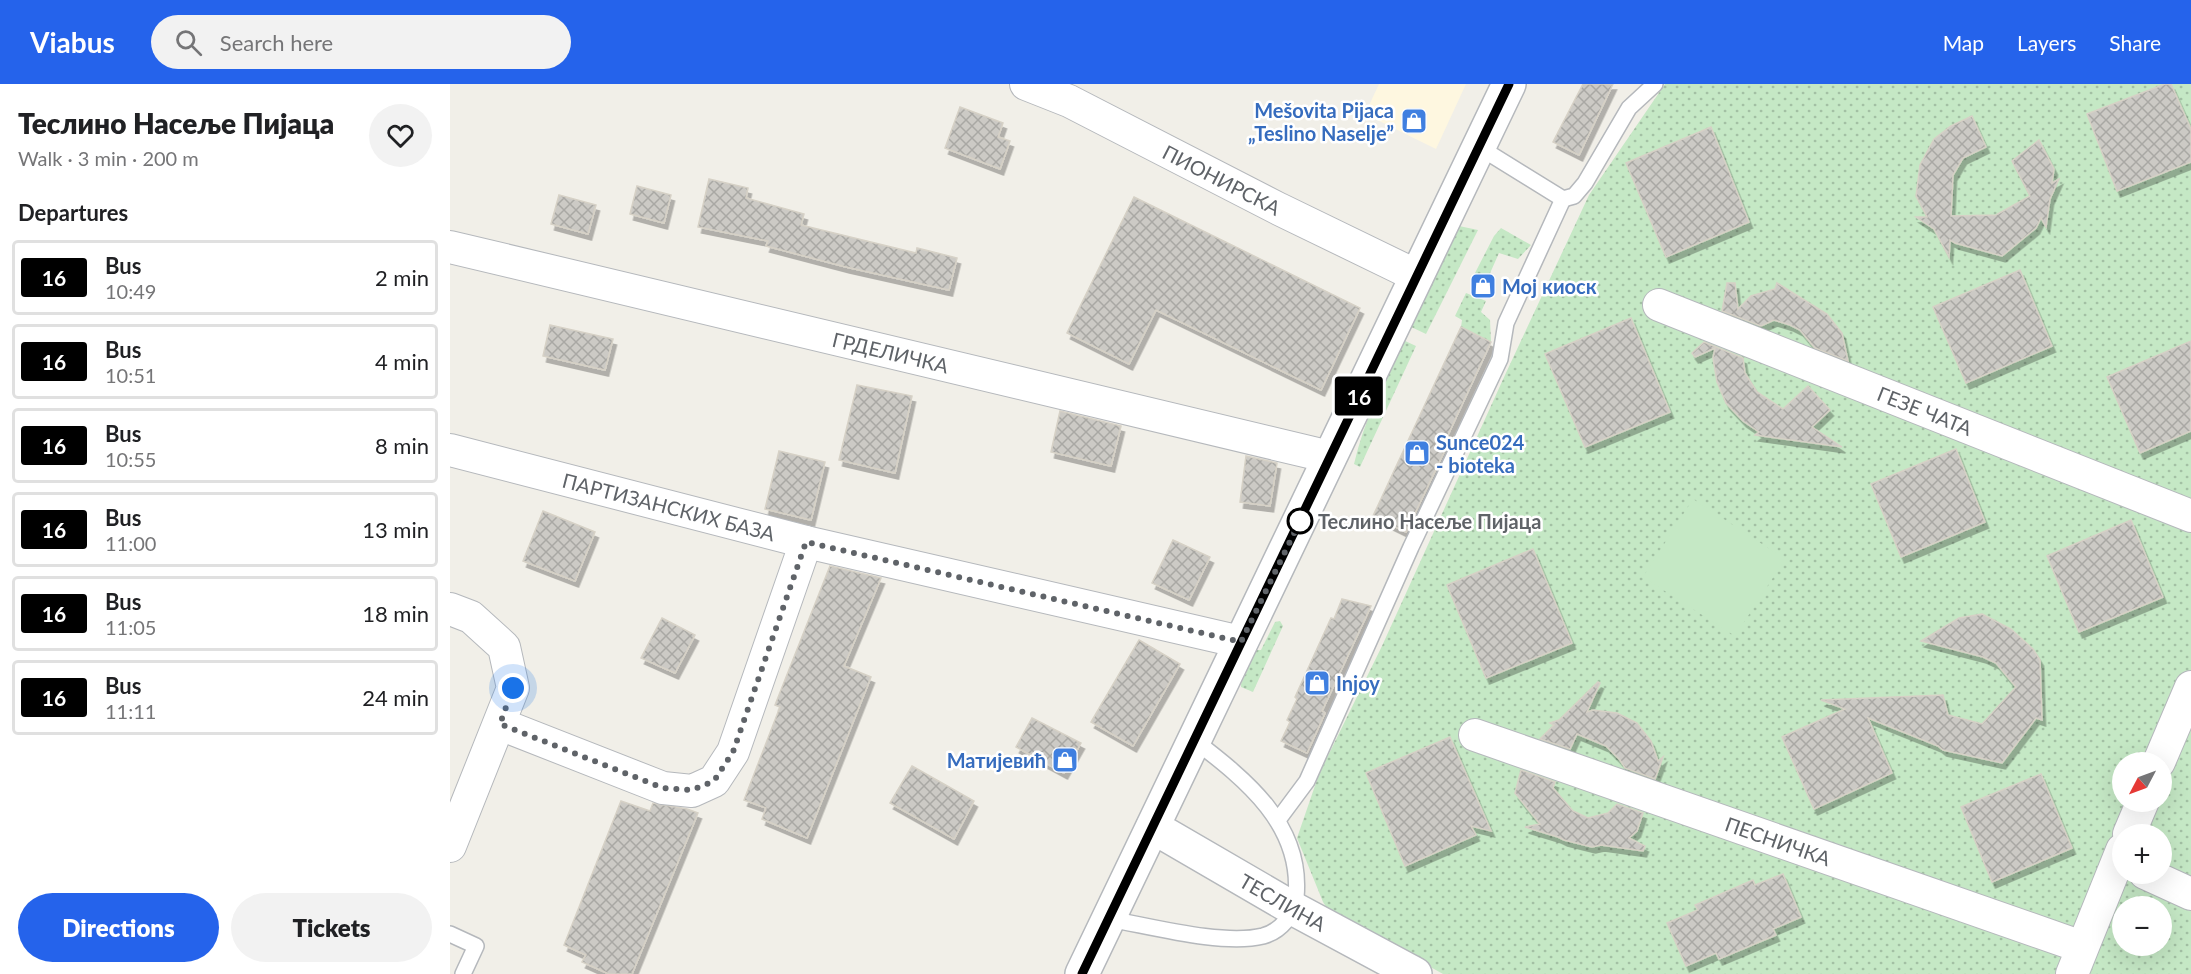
<!DOCTYPE html>
<html lang="en">
<head>
<meta charset="utf-8">
<style>
  body { margin:0; font-family:Lato,sans-serif; background:#f2f2f2; color:#202124; height:100vh; display:flex; flex-direction:column; font-size:22px; white-space:nowrap }
  * { box-sizing:border-box; margin:0 }
  p { font-size:20px; color:#757577 }
  .icon { flex:none; width:33px; height:33px; fill:none; stroke:currentColor; stroke-width:2; stroke-linecap:round; stroke-linejoin:round }
  .map { position:relative; flex:1; overflow:hidden }
  .details { display:flex; flex-direction:column; background:#fff; width:450px }
  .details>* { flex:none }
  .badge { padding:0 12px; border-radius:4px; font-size:21px; line-height:39px }
  .needle { width:39px; rotate:229deg }
  .buttons { position:absolute; left:1662px; top:668px; display:grid; gap:12px }
  .buttons a { display:grid; place-items:center; width:60px; height:60px; border-radius:50%; background:#fff; box-shadow:0 6px 24px #0002; font-size:30px }
  .you { position:absolute; width:30px; height:30px; margin:-15px; border:4px solid #fff; border-radius:50%; background:#1a73e8; box-shadow:0 0 0 9px #1a73e833 }
  .map>.badge { position:absolute; translate:-50% -50%; box-shadow:0 0 0 3px #fff }
  h2 { padding:0 18px; font-size:22px; line-height:54px }
  .round { display:grid; place-items:center; flex:none; width:63px; height:63px; border-radius:32px; background:#f2f2f2 }
  .summary { display:flex; align-items:center; justify-content:space-between; height:102px; padding:0 18px }
  h1 { font-size:28px; font-weight:800; line-height:45px }
  .cta { display:flex; gap:12px; margin-top:auto; padding:12px 18px }
  .cta a { flex:1; height:69px; border-radius:36px; background:#2563eb; color:#fff; font-size:24px; font-weight:800; line-height:69px; text-align:center }
  .cta a+a { background:#f2f2f2; color:#202124 }
  ul { padding:0; list-style:none }
  li { display:flex; align-items:center; gap:18px; height:75px; margin:0 12px 9px; padding:0 6px; border:3px solid #e0e0e0; border-radius:6px }
  li div { flex:1 }
  li b { display:block; font-size:22px }
  li em { font-style:normal }
  li .badge { min-width:66px; font-weight:700; text-align:center }
  header { display:flex; align-items:center; gap:36px; box-sizing:border-box; height:84px; padding:0 30px; background:#2563eb; color:#fff }
  header strong { font-size:28px }
  nav { display:flex; gap:33px; margin-inline-start:auto; font-size:21px }
  .search { width:420px; height:54px; background:#f2f2f2; display:flex; align-items:center; gap:15px; box-sizing:border-box; padding:0 21px; border-radius:33px; color:#757577; font-size:22px }
  main { display:flex; flex:1; min-height:0 }
  .map>svg:first-child { display:block }
  .commercial { fill:#fef7e0 }
  .grass { fill:url(#grass-dots); fill-rule:evenodd }
  .park { fill:#c5e8c5 }
  .building { fill:url(#building-cross-hatch); stroke:#d6d1c6; stroke-width:1.5; filter:url(#shadow) }
  .lines { fill:none; stroke-linecap:round; stroke-linejoin:round }
  .service-casing { stroke:#b5b8bc; stroke-width:18 }
  .minor-casing { stroke:#b5b8bc; stroke-width:34 }
  .tertiary-casing { stroke:#b5b8bc; stroke-width:36 }
  .service { stroke:#fff; stroke-width:15 }
  .minor { stroke:#fff; stroke-width:32 }
  .tertiary { stroke:#fff; stroke-width:33 }
  .line-casing { stroke:#fff; stroke-width:14 }
  .line { stroke:#000; stroke-width:9 }
  .walk { stroke:#5f6368; stroke-width:6; stroke-dasharray:0 10.8 }
  .stop-dot { fill:#fff; stroke:#000; stroke-width:3 }
  .labels { text-anchor:middle; dominant-baseline:central; stroke-width:5; stroke-linejoin:round; paint-order:stroke }
  .shop-label { font-size:20px; font-weight:bold; fill:#366cbe; stroke:#fff; text-anchor:start }
  .street-label { font-size:20px; fill:#5f6368; stroke:#fff }
  .stop-label { font-size:20px; font-weight:bold; fill:#5f6368; stroke:#fff; text-anchor:start }
</style>
</head>
<body>
<header>
<strong>Viabus</strong>
<div class="search"><svg class="icon" aria-label="search" viewBox="0 0 24 24"><circle cx="10" cy="10" r="6"/><path d="M15 15l6 6"/></svg>Search here</div>
<nav><a>Map</a><a>Layers</a><a>Share</a></nav>
</header>
<main>
<section class="details">
<div class="summary"><div><h1>Теслино Насеље Пијаца</h1><p>Walk · 3 min · 200 m</p></div><a class="round"><svg class="icon" aria-label="heart" viewBox="0 0 24 24"><path d="M12 20l-8-8c-3-5 5-10 8-4 3-6 11-1 8 4z"/></svg></a></div>
<h2>Departures</h2>
<ul>
<li><span class="badge" style="background:#000;color:#fff">16</span><div><b>Bus</b><p>10:49</p></div><em>2 min</em></li>
<li><span class="badge" style="background:#000;color:#fff">16</span><div><b>Bus</b><p>10:51</p></div><em>4 min</em></li>
<li><span class="badge" style="background:#000;color:#fff">16</span><div><b>Bus</b><p>10:55</p></div><em>8 min</em></li>
<li><span class="badge" style="background:#000;color:#fff">16</span><div><b>Bus</b><p>11:00</p></div><em>13 min</em></li>
<li><span class="badge" style="background:#000;color:#fff">16</span><div><b>Bus</b><p>11:05</p></div><em>18 min</em></li>
<li><span class="badge" style="background:#000;color:#fff">16</span><div><b>Bus</b><p>11:11</p></div><em>24 min</em></li>
</ul>
<div class="cta"><a>Directions</a><a>Tickets</a></div>
</section>
<div class="map">
<svg width="1741" height="890" viewBox="0 0 1741 890">
  <defs>
    <pattern id="grass-dots" width="8" height="8" patternUnits="userSpaceOnUse" patternTransform="scale(1.5)"><rect width="8" height="8" fill="#c5e8c5"/><path d="M2 2h.1M6 6h.1" fill="none" stroke="#a3c0a4" stroke-width="1.8" stroke-linecap="round"/></pattern>
    <pattern id="building-cross-hatch" width="8" height="8" patternUnits="userSpaceOnUse" patternTransform="scale(1.5)"><rect width="8" height="8" fill="#cccac5"/><path d="M0 0l8 8M0 8l8-8" fill="none" stroke="#a9a8a4"/></pattern>
    <filter id="shadow"><feDropShadow dx="3.5" dy="6" stdDeviation="0" flood-color="#0004"/></filter>
  </defs>
  <rect width="100%" height="100%" fill="#f1efe8"/>
  <!-- commercial -->
  <polygon class="commercial" points="929,0 1016,0 986,65 915,30"/>
  <!-- grass -->
  <g class="grass">
    <path d="M1215,0H1741V890H993L878,826L873,818L847,754L869,690L932,562L1055,291L1139,111ZM1672,678H1712V717H1672ZM1672,750H1712V789H1672ZM1672,822H1712V861H1672Z"/>
    <polygon points="1009,142 1028,146 976,250 959,242"/>
    <polygon points="1051,144 1081,161 1068,175 1049,169 1037,196 1025,189 1044,152"/>
    <polygon points="1016,209 1036,217 1031,228 1040,236 1041,258 1011,243 1012,236 1005,232"/>
    <path d="M953,256L966,262L910,383L904,380C914,337 934,296 953,256Z"/>
    <polygon points="830,537 833,542 803,608 791,603 791,600 806,566 811,566 825,538"/>
  </g>
  <!-- park -->
  <polygon class="park" points="1243,415 1335,475 1285,552 1193,493"/>
  <!-- building -->
  <g class="building">
    <polygon points="1133,0 1163,0 1129,71 1103,58"/>
    <polygon points="1715,0 1721,0 1741,45 1741,78 1667,107 1637,30"/>
    <polygon points="510,23 553,39 548,53 560,57 550,85 495,64"/>
    <polygon points="1522,32 1536,63 1513,74 1503,91 1501,132 1546,131 1580,112 1562,77 1589,56 1604,85 1602,99 1609,95 1600,115 1596,143 1591,134 1586,144 1552,172 1505,159 1500,156 1499,173 1484,145 1466,133 1477,133 1466,112 1470,81 1484,55 1501,42"/>
    <polygon points="1261,43 1299,138 1216,173 1176,79"/>
    <polygon points="259,95 298,104 296,114 354,130 351,141 466,169 467,164 507,174 499,206 396,183 316,162 318,157 248,143"/>
    <polygon points="187,102 221,111 214,139 180,130"/>
    <polygon points="109,111 146,121 138,150 101,140"/>
    <polygon points="684,113 910,224 871,306 706,226 679,280 617,249"/>
    <polygon points="1570,186 1602,262 1516,299 1483,223"/>
    <polygon points="1277,199 1285,199 1288,225 1301,212 1325,205 1327,199 1377,230 1392,249 1398,277 1365,264 1350,246 1340,241 1324,236 1311,242 1272,227"/>
    <polygon points="1181,234 1220,328 1135,363 1095,270"/>
    <polygon points="100,241 163,255 155,286 93,272"/>
    <polygon points="1011,243 1041,258 991,366 994,368 956,448 923,432"/>
    <polygon points="1741,257 1741,347 1690,369 1657,293"/>
    <polygon points="1254,258 1293,274 1295,289 1307,308 1333,325 1358,302 1380,326 1362,343 1392,363 1305,351 1309,348 1293,337 1276,319 1267,298 1263,274 1265,264 1245,273 1242,269"/>
    <polygon points="407,301 462,312 445,389 389,376"/>
    <polygon points="610,327 671,342 661,382 601,368"/>
    <polygon points="1506,365 1535,438 1451,473 1421,400"/>
    <polygon points="329,367 375,378 361,436 315,425"/>
    <polygon points="796,372 827,379 820,422 790,418"/>
    <polygon points="93,427 145,448 125,497 73,477"/>
    <polygon points="1681,436 1713,513 1629,548 1597,472"/>
    <polygon points="723,456 760,473 739,516 702,499"/>
    <polygon points="1083,465 1122,559 1036,594 997,501"/>
    <polygon points="380,482 431,494 394,582 421,593 357,754 312,735 316,724 294,716 330,623 325,621"/>
    <polygon points="892,515 921,522 872,627 875,629 857,669 831,657 840,638 837,636 847,615 845,613 881,534 884,535"/>
    <polygon points="1532,530 1561,545 1583,565 1590,576 1592,636 1586,634 1552,679 1493,666 1488,662 1418,634 1442,689 1364,725 1332,653 1395,625 1371,616 1493,611 1498,631 1532,640 1566,603 1546,579 1533,573 1471,557 1509,534"/>
    <polygon points="212,534 245,551 225,589 191,574"/>
    <polygon points="689,556 730,580 683,662 641,638"/>
    <polygon points="1148,598 1150,599 1137,628 1143,626 1167,629 1187,639 1201,657 1208,677 1213,673 1205,695 1175,684 1170,676 1156,662 1127,650 1120,665 1090,655 1104,641 1100,639 1109,636"/>
    <polygon points="582,634 631,659 614,689 566,663"/>
    <polygon points="1000,653 1041,747 1021,742 1026,751 955,782 916,689"/>
    <polygon points="462,682 524,717 504,755 440,719"/>
    <polygon points="1071,686 1105,698 1103,704 1123,727 1138,734 1158,729 1167,720 1193,729 1187,747 1179,754 1195,762 1193,767 1151,761 1142,763 1114,756 1108,753 1075,743 1090,740 1065,709"/>
    <polygon points="1591,690 1622,764 1542,798 1511,723"/>
    <polygon points="171,717 200,727 203,719 237,725 248,729 182,890 159,890 132,878 136,871 114,861"/>
    <polygon points="1333,790 1351,833 1323,845 1326,851 1269,875 1266,869 1236,882 1217,839 1248,826 1245,821 1303,796 1305,801"/>
  </g>
  <g class="lines">
    <!-- service casing -->
    <g class="service-casing">
      <g id="service">
        <polyline points="1029,63 1113,115 1124,112 1135,99 1179,24 1205,0"/>
        <polyline points="828,736 857,697 961,463 1050,275 1056,239 1113,115"/>
        <path d="M659,835C700,842 773,862 813,852C831,847 844,831 846,813C853,741 796,696 744,656"/>
        <polyline points="0,850 26,862 13,890"/>
      </g>
    </g>
    <!-- minor casing -->
    <g class="minor-casing">
      <g id="minor">
        <path id="s1" d="M576,0L619,17L829,125L967,192"/>
        <path id="s2" d="M0,163L880,373"/>
        <path id="s3" d="M1209,221L1741,432"/>
        <path id="s4" d="M0,366L356,458L791,558"/>
        <polyline points="0,525 21,533 54,563 63,604 0,762"/>
        <polyline points="50,640 213,704 242,707 264,697 283,668 356,458"/>
        <path id="s5" d="M1025,651L1632,863"/>
        <polyline points="1709,678 1741,603"/>
        <polyline points="1679,750 1693,717"/>
        <polyline points="1695,789 1741,810"/>
        <polyline points="1622,890 1672,766"/>
      </g>
    </g>
    <!-- tertiary casing -->
    <g class="tertiary-casing">
      <g id="tertiary">
        <path id="s6" d="M703,743L844,825L965,890"/>
        <polyline points="632,890 1059,0"/>
      </g>
    </g>
    <!-- service -->
    <use href="#service" class="service"/>
    <!-- minor -->
    <use href="#minor" class="minor"/>
    <!-- tertiary -->
    <use href="#tertiary" class="tertiary"/>
  </g>
  <g class="lines">
    <!-- line casing -->
    <g class="line-casing">
      <polyline id="line" points="632,890 1059,0"/>
    </g>
    <!-- line -->
    <use href="#line" class="line"/>
    <!-- walk -->
    <polyline class="walk" points="63,604 50,640 213,704 242,706 264,697 283,668 356,458 791,558 851,435 850,437"/>
  </g>
  <!-- icons -->
  <defs>
    <g id="shop-square" transform="scale(1.35)"><rect x="-9" y="-9" width="18" height="18" rx="4" fill="#3f7fe0" stroke="#fff"/><path d="M-5-2.5h2.3a2.7 3.5 0 0 1 5.4 0H5L5.5 6h-11ZM-1.5-2.5h3a1.5 2.3 0 0 0-3 0Z" fill="#fff"/></g>
  </defs>
  <g fill-rule="evenodd">
    <use href="#shop-square" x="964" y="37"/>
    <use href="#shop-square" x="1033" y="202"/>
    <use href="#shop-square" x="967" y="369"/>
    <use href="#shop-square" x="867" y="599"/>
    <use href="#shop-square" x="615" y="676"/>
  </g>
  <!-- markers -->
  <circle class="stop-dot" cx="850" cy="437" r="12"/>
  <g class="labels">
    <!-- shop labels -->
    <g class="shop-label">
      <text x="944" y="26" text-anchor="end">Mešovita Pijaca<tspan x="944" dy="23">„Teslino Naselje”</tspan></text>
      <text x="1052" y="202">Мој киоск</text>
      <text x="986" y="358">Sunce024<tspan x="986" dy="23">- bioteka</tspan></text>
      <text x="886" y="599">Injoy</text>
      <text x="596" y="676" text-anchor="end">Матијевић</text>
    </g>
    <!-- street labels -->
    <g class="street-label">
      <text stroke="none"><textPath href="#s1" startOffset="218">ПИОНИРСКА</textPath></text>
      <text stroke="none"><textPath href="#s2" startOffset="453">ГРДЕЛИЧКА</textPath></text>
      <text stroke="none"><textPath href="#s3" startOffset="286">ГЕЗЕ ЧАТА</textPath></text>
      <text stroke="none"><textPath href="#s4" startOffset="226">ПАРТИЗАНСКИХ БАЗА</textPath></text>
      <text stroke="none"><textPath href="#s5" startOffset="321">ПЕСНИЧКА</textPath></text>
      <text stroke="none"><textPath href="#s6" startOffset="150">ТЕСЛИНА</textPath></text>
    </g>
    <!-- stop labels -->
    <g class="stop-label">
      <text x="868" y="437">Теслино Насеље Пијаца</text>
    </g>
  </g>
</svg>
<div class="buttons">
<a><svg class="needle" viewBox="-14 -14 28 28"><path d="M0-13l5 13h-10z" fill="#e53935"/><path d="M0 13l5-13h-10z" fill="#757577"/></svg></a>
<a>+</a>
<a>−</a>
</div>
<div class="you" style="left:63px;top:604px"></div>
<b class="badge" style="left:909px;top:312px;background:#000;color:#fff">16</b>
</div>
</main>
</body>
</html>
